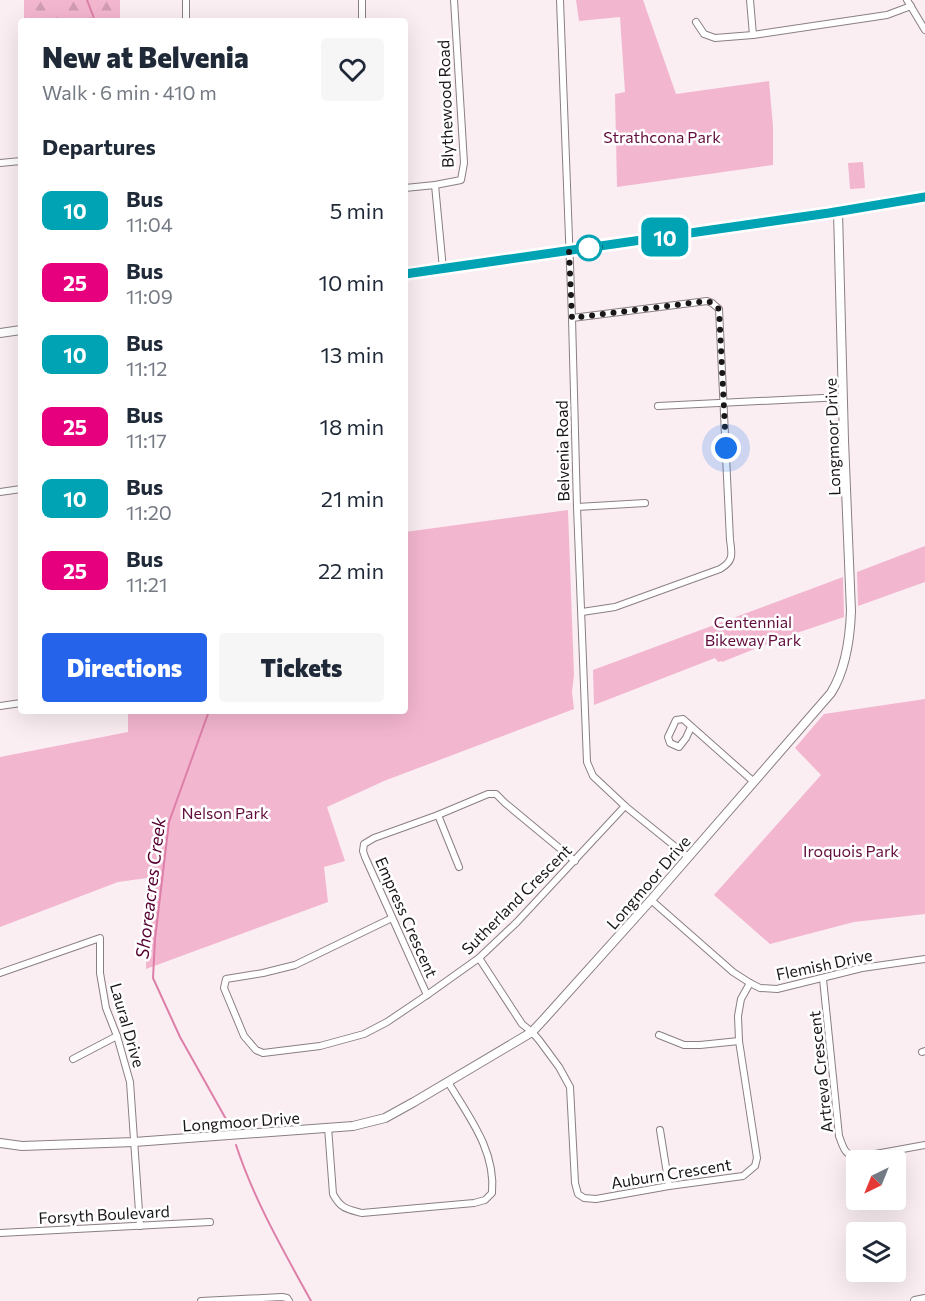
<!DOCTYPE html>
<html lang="en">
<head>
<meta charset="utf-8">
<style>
  body { margin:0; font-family:Commissioner,sans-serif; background:#f6f6f7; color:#1f2937; height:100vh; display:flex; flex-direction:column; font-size:22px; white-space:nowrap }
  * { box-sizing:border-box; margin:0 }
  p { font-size:20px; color:#747a83 }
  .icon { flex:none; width:33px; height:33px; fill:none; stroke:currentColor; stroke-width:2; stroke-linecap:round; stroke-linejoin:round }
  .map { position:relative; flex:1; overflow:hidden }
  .details { position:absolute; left:18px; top:18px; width:390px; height:696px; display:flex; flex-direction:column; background:#fff; border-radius:6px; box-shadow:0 6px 24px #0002 }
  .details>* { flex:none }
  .badge { padding:0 12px; border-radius:9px; font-size:21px; line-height:39px }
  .needle { width:39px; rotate:223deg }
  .fabs { position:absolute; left:846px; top:1150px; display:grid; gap:12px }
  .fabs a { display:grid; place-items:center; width:60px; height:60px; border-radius:6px; background:#fff; box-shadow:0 6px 24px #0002; font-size:30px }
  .you { position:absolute; width:30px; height:30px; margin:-15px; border:4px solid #fff; border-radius:50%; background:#1a73e8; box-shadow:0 0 0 9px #1a73e833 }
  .map>.badge { position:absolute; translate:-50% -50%; box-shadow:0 0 0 3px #fff }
  h2 { padding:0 24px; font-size:22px; line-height:54px }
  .round { display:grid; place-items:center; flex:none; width:63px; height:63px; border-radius:6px; background:#f6f6f7 }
  .summary { display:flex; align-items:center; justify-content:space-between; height:102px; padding:0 24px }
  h1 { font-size:28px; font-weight:800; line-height:45px }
  .button { display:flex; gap:12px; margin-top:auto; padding:12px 24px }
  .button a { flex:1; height:69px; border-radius:6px; background:#2563eb; color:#fff; font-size:24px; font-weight:800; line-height:69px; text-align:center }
  .button a+a { background:#f6f6f7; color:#1f2937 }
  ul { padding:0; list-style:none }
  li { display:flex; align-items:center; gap:18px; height:72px; padding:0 24px }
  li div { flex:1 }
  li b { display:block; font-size:22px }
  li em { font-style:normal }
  li .badge { min-width:66px; font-weight:700; text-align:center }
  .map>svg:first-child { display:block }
  .forest { fill:url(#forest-firs) }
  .green { fill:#f3b6cf }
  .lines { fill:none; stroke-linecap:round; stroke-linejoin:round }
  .stream { stroke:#dd7fa8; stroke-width:2 }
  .minor-casing { stroke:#8a7f83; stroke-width:8 }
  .tertiary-casing { stroke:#8a7f83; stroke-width:10 }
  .secondary-casing { stroke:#8a7f83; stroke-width:10 }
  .minor { stroke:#fff; stroke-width:6 }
  .tertiary { stroke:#fff; stroke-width:8 }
  .secondary { stroke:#fff; stroke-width:8 }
  .line-casing { stroke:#fff; stroke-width:14 }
  .line { stroke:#00a3b4; stroke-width:9 }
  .walk { stroke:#1b1719; stroke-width:6; stroke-dasharray:0 10.8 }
  .stop-dot { fill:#fff; stroke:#00a3b4; stroke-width:3 }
  .labels { text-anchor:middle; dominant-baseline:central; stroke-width:5; stroke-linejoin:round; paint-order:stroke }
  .street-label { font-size:16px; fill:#1b1719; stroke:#fff }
  .park-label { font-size:16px; fill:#620d3c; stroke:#fff }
  .water-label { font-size:18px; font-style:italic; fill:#560032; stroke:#fff }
</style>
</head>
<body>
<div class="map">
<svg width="925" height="1301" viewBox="0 0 925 1301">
  <defs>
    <pattern id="forest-firs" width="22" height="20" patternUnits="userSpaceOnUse" patternTransform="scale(1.5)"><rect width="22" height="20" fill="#f3b6cf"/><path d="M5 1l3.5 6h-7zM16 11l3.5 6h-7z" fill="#d09cb1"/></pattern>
  </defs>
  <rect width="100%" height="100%" fill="#faeef3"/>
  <!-- forest -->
  <rect class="forest" x="24" y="0" width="96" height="21"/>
  <!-- green -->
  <g class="green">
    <polygon points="576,0 643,0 676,94 769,81 773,126 773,165 617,187 615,94 625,92 620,17 579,21"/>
    <polygon points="863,162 865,188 850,189 848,163"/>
    <polygon points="568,510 574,675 572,692 574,709 384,781 327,807 345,861 324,867 328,902 146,969 147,878 118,882 0,927 0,757 128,732 128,711 405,711 405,532"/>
    <polygon points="925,546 925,582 858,606 857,572"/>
    <polygon points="843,577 844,617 782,638 722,662 721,661 718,662 715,658 594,705 593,670"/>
    <polygon points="925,699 925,914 854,922 770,944 714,895 821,775 795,748 824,714"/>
  </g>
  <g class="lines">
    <!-- stream -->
    <g class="stream">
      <polyline points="87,0 95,21"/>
      <polyline points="209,711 169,822 155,939 153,978 180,1037 231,1128"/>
      <path d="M236,1145C254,1200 283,1250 311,1301"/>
    </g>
    <!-- minor casing -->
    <g class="minor-casing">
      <g id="minor">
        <polyline points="186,0 186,21"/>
        <polyline points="362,0 362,21"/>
        <polyline points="560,0 572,318 577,507 587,762 593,776 625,806 688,857"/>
        <polyline points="750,0 753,35"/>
        <polyline points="907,0 925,30"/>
        <polyline points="696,22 704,34 715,38 753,35 887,15 911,6"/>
        <polyline points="0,163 21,161"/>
        <polyline points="435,185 443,269"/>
        <polyline points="405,188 435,185 461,180 464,163 454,0"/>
        <path d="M572,318L707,301L712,303L719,309L730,540C732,554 734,561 720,569L615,607L582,612"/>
        <polyline points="658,406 843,397"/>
        <polyline points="0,492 21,489"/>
        <polyline points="577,507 645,503"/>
        <polyline points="0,706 21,703"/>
        <polyline points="691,727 686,738 679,747 670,743 668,737 676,720 683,719 754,782"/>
        <polyline points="438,815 459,867"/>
        <polyline points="651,900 733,972 750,983 760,988 777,989 862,968 925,959"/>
        <polyline points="392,918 295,965 263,973 226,979 224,988 244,1036 256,1050 263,1053 320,1046 364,1034 387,1022 427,995 479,958 517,922 625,806"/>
        <polyline points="479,958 522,1024 532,1032 539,1040 559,1067 570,1087 575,1183 578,1194 584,1198 596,1199 669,1186 743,1176 755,1166 757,1158 739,1041 738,1016 741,999 750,983"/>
        <polyline points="0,973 100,938 100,973 106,1008 117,1036 130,1082 140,1226"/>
        <path d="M823,979L839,1136C844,1149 844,1155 859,1157L925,1145"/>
        <polyline points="427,995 365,857 363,851 364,844 374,838 438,815 488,794 496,794 505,803 575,861"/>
        <polyline points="659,1035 684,1045 700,1045 739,1041"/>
        <polyline points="922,1052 925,1051"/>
        <polyline points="73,1059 117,1036"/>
        <path d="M328,1127L333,1194C341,1209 347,1209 362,1213L474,1203L485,1200L492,1193C496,1151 469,1117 448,1082"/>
        <polyline points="660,1130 669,1186"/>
        <polyline points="0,1233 210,1222"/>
        <polyline points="201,1301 282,1297 287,1298 289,1301"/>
      </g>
    </g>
    <!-- tertiary casing -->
    <g class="tertiary-casing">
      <path id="tertiary" d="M0,1143L22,1146L134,1142L353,1126L385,1118L414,1102L532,1032L545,1018L651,900L831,693C846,669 850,639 851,611L844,440L838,212"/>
    </g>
    <!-- secondary casing -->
    <g class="secondary-casing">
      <g id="secondary">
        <polyline points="405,274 829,213 925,197"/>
        <polyline points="0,333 21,330"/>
        <polyline points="915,1301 925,1299"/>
      </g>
    </g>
    <!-- minor -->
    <use href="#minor" class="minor"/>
    <!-- tertiary -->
    <use href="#tertiary" class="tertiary"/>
    <!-- secondary -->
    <use href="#secondary" class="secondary"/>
  </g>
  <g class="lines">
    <!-- line casing -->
    <g class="line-casing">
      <polyline id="line" points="405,274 829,213 925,197"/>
    </g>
    <!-- line -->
    <use href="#line" class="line"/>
    <!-- walk -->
    <polyline class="walk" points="589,248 600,247 569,251 572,318 707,301 712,303 719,309 726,448"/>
  </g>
  <!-- markers -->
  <circle class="stop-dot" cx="589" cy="248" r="12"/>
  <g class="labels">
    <!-- street labels -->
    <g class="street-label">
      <text transform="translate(445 104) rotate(-92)">Blythewood Road</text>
      <text transform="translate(832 437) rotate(-92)">Longmoor Drive</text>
      <text transform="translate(562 451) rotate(-91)">Belvenia Road</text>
      <text transform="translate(648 882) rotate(-49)">Longmoor Drive</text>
      <text transform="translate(516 899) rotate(-45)">Sutherland Crescent</text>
      <text transform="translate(407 917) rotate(66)">Empress Crescent</text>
      <text transform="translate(824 964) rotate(-12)">Flemish Drive</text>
      <text transform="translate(128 1025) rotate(74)">Laural Drive</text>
      <text transform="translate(820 1072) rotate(-96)">Artreva Crescent</text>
      <text transform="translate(241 1121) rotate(-4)">Longmoor Drive</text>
      <text transform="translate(671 1173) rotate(-9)">Auburn Crescent</text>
      <text transform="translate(104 1214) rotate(-3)">Forsyth Boulevard</text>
    </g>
    <!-- park labels -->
    <g class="park-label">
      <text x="662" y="136">Strathcona Park</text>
      <text x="753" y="621">Centennial<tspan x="753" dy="18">Bikeway Park</tspan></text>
      <text x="225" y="812">Nelson Park</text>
      <text x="851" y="850">Iroquois Park</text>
    </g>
    <!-- water labels -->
    <g class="water-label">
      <text transform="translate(150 888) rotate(-83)">Shoreacres Creek</text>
    </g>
  </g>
</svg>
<div class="fabs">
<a><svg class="needle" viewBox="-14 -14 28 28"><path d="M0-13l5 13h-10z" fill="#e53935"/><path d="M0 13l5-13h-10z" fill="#747a83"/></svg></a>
<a><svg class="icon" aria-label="layers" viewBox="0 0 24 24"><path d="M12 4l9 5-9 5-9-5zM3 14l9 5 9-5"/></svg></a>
</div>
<div class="you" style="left:726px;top:448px"></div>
<b class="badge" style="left:665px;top:237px;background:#00a3b4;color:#fff">10</b>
<section class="details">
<div class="summary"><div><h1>New at Belvenia</h1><p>Walk · 6 min · 410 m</p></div><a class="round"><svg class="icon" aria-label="heart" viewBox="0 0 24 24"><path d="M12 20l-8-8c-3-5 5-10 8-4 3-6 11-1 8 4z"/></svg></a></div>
<h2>Departures</h2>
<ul>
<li><span class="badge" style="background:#00a3b4;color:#fff">10</span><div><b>Bus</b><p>11:04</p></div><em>5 min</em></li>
<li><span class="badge" style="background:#e6007e;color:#fff">25</span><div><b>Bus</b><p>11:09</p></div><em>10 min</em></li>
<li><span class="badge" style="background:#00a3b4;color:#fff">10</span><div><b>Bus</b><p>11:12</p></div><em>13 min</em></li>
<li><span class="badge" style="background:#e6007e;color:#fff">25</span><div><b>Bus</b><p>11:17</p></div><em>18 min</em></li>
<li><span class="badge" style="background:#00a3b4;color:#fff">10</span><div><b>Bus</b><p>11:20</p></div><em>21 min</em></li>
<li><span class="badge" style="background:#e6007e;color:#fff">25</span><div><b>Bus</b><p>11:21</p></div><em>22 min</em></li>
</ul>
<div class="button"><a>Directions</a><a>Tickets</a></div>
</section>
</div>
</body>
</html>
